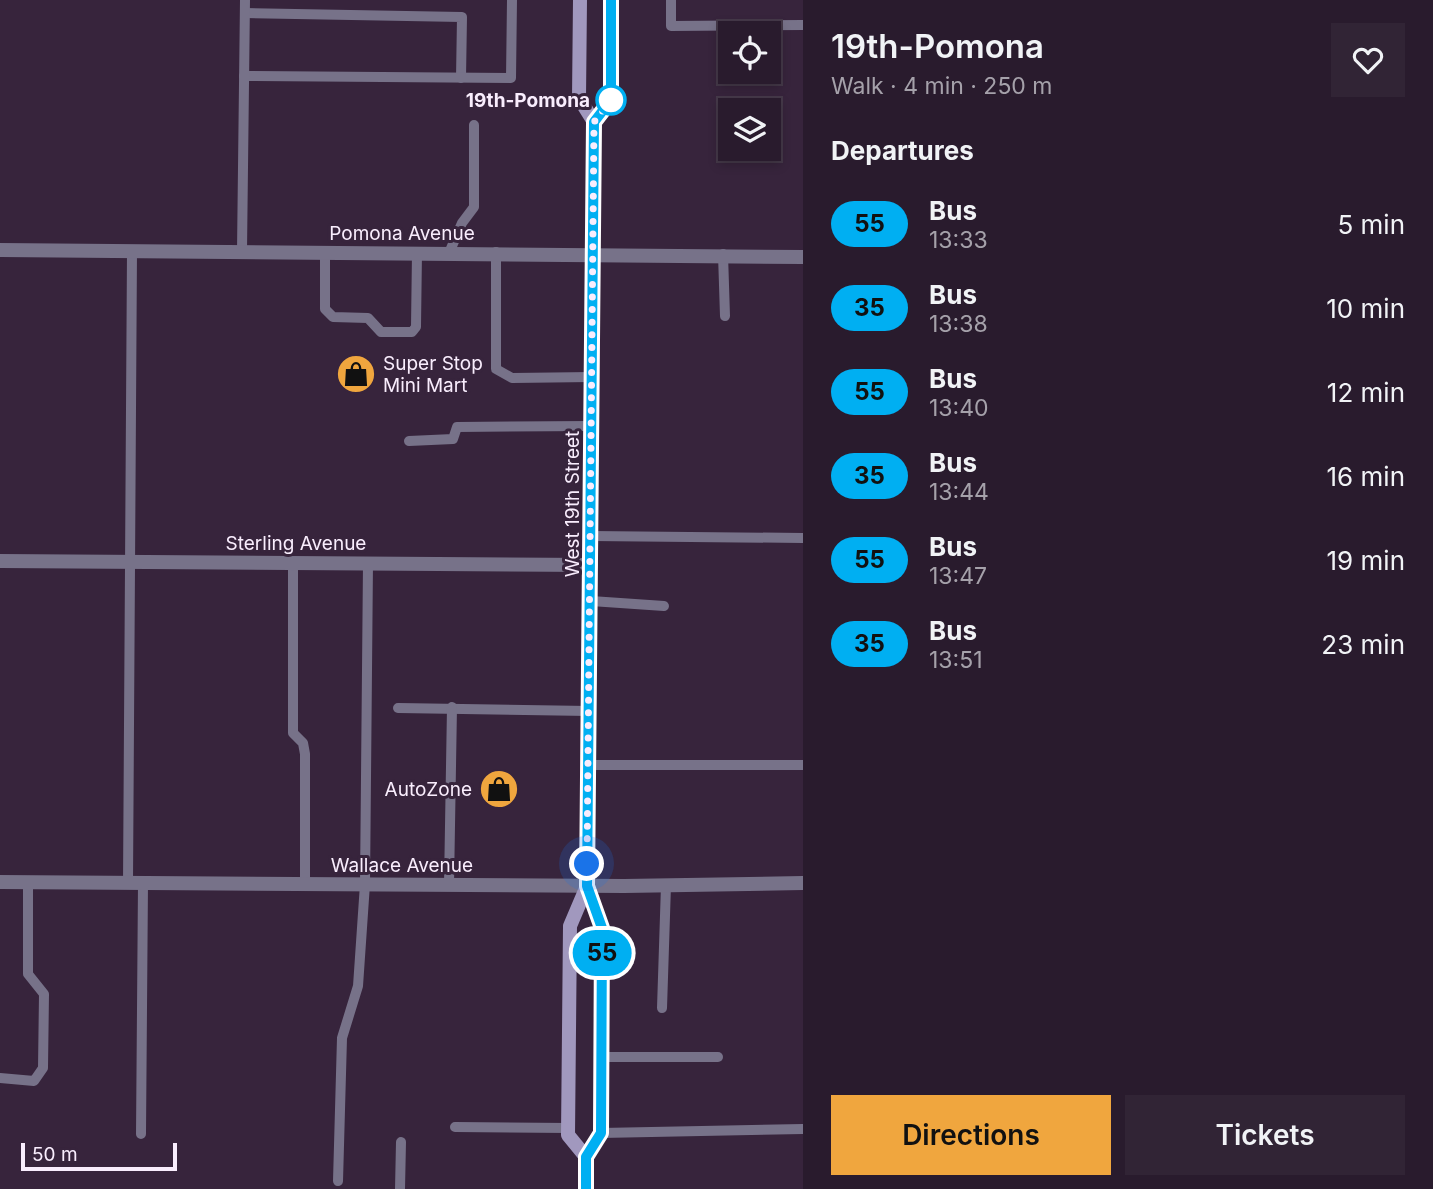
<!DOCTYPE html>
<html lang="en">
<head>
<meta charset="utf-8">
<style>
  body { margin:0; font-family:Inter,sans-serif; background:#312435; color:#f1f3f6; height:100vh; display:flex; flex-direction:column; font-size:26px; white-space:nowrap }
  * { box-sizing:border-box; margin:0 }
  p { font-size:23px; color:#a5a1aa }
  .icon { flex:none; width:38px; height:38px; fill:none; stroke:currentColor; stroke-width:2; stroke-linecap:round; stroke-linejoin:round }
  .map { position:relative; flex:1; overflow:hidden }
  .details { display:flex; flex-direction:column; background:#291b2d; width:630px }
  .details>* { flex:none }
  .badge { padding:0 14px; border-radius:23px; font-size:24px; line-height:46px }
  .fabs { position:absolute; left:718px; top:21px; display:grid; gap:14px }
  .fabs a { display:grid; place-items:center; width:63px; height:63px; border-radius:0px; background:#291b2d; box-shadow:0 4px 10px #0003,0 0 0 2px #453949; font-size:35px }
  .scale { position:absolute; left:21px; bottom:18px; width:156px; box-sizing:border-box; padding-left:7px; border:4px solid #f9edfd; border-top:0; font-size:19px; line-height:24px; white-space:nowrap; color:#f9edfd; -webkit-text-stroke:5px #37243c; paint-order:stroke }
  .you { position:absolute; width:35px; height:35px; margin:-18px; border:5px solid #fff; border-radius:50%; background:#1a73e8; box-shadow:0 0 0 10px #1a73e833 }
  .map>.badge { position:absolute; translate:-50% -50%; box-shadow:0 0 0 4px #fff }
  h2 { padding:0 28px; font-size:26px; line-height:63px }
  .round { display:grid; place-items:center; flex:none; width:74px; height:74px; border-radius:0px; background:#312435 }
  .overview { display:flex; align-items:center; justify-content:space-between; height:119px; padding:0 28px }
  h1 { font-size:33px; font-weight:600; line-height:52px }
  .primary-button { display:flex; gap:14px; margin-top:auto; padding:14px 28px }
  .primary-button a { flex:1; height:80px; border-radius:0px; background:#f0a63e; color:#111; font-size:28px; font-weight:600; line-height:80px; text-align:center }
  .primary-button a+a { background:#312435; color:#f1f3f6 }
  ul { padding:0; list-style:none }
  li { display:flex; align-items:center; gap:21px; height:84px; padding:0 28px }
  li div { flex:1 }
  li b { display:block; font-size:26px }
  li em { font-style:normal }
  li .badge { min-width:77px; font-weight:700; text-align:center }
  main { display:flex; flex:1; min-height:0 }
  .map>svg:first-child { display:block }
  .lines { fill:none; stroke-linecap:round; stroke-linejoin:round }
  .service { stroke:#777289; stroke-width:10 }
  .minor { stroke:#777289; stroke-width:14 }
  .tertiary { stroke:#777289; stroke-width:14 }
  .secondary { stroke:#a198be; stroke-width:14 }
  .line-casing { stroke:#fff; stroke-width:16 }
  .line { stroke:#00aff2; stroke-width:10 }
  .walk { stroke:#f9edfd; stroke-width:7; stroke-dasharray:0 12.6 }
  .stop-dot { fill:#fff; stroke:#00aff2; stroke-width:3.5 }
  .labels { text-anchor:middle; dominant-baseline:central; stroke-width:6; stroke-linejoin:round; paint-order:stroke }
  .stop-label { font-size:19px; font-weight:bold; fill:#f9edfd; stroke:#37243c; text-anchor:end }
  .street-label { font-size:19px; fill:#f9edfd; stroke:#37243c }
  .poi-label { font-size:19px; fill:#f9edfd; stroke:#37243c; text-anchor:start }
</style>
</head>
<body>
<main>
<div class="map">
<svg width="803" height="1189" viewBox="0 0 803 1189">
  <rect width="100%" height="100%" fill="#37243c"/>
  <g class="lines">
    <!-- service -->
    <g class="service">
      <polyline points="671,0 671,26 803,25"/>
      <polyline points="245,13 462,17 461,78"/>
      <polyline points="244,76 511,78 512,0"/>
      <polyline points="242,251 245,0"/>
      <polyline points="325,251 325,309 333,317 368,318 381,332 412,332 416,327 417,252"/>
      <polyline points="496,252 496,369 512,378 592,377"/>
      <polyline points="449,253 462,223 474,207 474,125"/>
      <polyline points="723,254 725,316"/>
      <polyline points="409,441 453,439 457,427 592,426"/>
      <polyline points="591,536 803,538"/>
      <polyline points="293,562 293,733 303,743 305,754 305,884"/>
      <polyline points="591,601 664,606"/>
      <polyline points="398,708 589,711"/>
      <polyline points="588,765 803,765"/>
      <polyline points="128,883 132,251"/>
      <polyline points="449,885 452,707"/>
      <polyline points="662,1008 666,885"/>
      <polyline points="602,1057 718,1057"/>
      <polyline points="0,1078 34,1081 43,1068 44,994 28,974 28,882"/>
      <polyline points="455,1127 569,1128"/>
      <polyline points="601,1133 803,1129"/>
      <polyline points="141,1134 143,883"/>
      <polyline points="338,1181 342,1038 358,986 365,884 368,563"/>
      <polyline points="400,1189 401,1142"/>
    </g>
    <!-- minor -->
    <g class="minor">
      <polyline points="0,561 591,565"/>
      <polyline points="0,882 624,886 803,883"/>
    </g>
    <!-- tertiary -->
    <polyline class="tertiary" points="0,250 803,257"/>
    <!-- secondary -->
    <g class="secondary">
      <polyline points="580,0 579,98 594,122 587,886 602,928 601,1133 586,1157 586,1189"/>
      <polyline points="594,122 611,100 611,0"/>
      <polyline points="586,1157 568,1135 570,926 587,886"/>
    </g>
  </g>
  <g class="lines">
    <!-- line casing -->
    <g class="line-casing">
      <polyline id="line" points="586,1189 586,1157 601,1133 602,928 587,886 594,122 611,100 611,0"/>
    </g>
    <!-- line -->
    <use href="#line" class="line"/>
    <!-- walk -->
    <polyline class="walk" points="587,864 594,122 611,100"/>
  </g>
  <!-- icons -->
  <defs>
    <g id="shop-disc" transform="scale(2.0125)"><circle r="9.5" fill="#f0a63e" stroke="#37243c"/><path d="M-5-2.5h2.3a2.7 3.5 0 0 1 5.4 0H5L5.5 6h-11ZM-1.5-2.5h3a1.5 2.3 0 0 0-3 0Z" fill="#111"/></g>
  </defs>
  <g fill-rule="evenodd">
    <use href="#shop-disc" x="356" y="374"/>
    <use href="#shop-disc" x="499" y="789"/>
  </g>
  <!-- markers -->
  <circle class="stop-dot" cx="611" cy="100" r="14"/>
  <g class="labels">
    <!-- stop labels -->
    <g class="stop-label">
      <text x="590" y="100">19th-Pomona</text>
    </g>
    <!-- street labels -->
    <g class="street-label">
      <text x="402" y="233">Pomona Avenue</text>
      <text transform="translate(572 504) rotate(-90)">West 19th Street</text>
      <text x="296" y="543">Sterling Avenue</text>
      <text x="402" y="865">Wallace Avenue</text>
    </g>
    <!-- poi labels -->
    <g class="poi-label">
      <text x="383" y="363">Super Stop<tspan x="383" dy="22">Mini Mart</tspan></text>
      <text x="472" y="789" text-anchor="end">AutoZone</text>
    </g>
  </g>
</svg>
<div class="fabs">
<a><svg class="icon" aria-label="locate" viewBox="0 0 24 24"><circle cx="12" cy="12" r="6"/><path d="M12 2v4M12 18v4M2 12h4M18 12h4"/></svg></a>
<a><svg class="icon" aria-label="layers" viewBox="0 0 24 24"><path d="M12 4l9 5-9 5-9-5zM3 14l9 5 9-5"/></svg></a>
</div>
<div class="scale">50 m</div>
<div class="you" style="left:587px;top:864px"></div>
<b class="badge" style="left:602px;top:953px;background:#00aff2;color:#111">55</b>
</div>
<section class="details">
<div class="overview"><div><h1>19th-Pomona</h1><p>Walk · 4 min · 250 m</p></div><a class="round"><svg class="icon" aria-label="heart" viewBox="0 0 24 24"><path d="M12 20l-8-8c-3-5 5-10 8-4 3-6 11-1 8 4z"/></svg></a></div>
<h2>Departures</h2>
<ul>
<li><span class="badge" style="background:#00aff2;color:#111">55</span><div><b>Bus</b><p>13:33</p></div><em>5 min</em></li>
<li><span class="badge" style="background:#00aff2;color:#111">35</span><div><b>Bus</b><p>13:38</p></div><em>10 min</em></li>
<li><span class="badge" style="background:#00aff2;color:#111">55</span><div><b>Bus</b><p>13:40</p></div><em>12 min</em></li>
<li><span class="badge" style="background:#00aff2;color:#111">35</span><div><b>Bus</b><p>13:44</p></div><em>16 min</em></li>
<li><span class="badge" style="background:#00aff2;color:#111">55</span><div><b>Bus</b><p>13:47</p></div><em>19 min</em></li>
<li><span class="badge" style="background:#00aff2;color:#111">35</span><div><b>Bus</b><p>13:51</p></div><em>23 min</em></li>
</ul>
<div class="primary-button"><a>Directions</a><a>Tickets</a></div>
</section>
</main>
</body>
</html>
